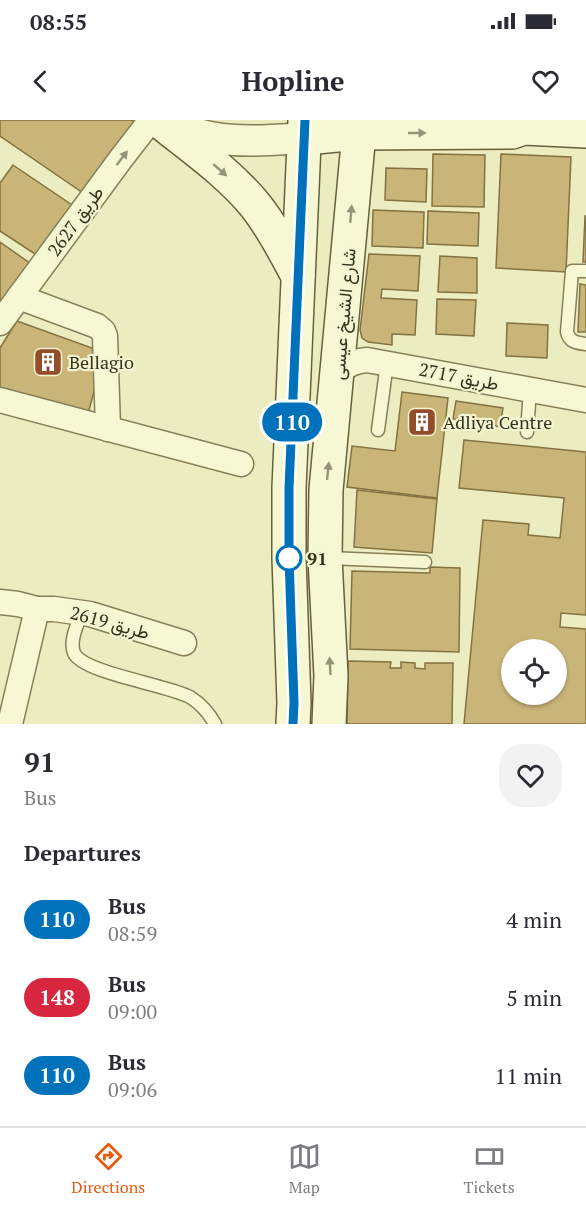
<!DOCTYPE html>
<html lang="en">
<head>
<meta charset="utf-8">
<style>
  body { margin:0; font-family:"PT Serif",Vazirmatn,serif; background:#f2f2f3; color:#2b2b33; height:100vh; display:flex; flex-direction:column; font-size:22px; white-space:nowrap }
  * { box-sizing:border-box; margin:0 }
  p { font-size:20px; color:#7c7c81 }
  .icon { flex:none; width:33px; height:33px; fill:none; stroke:currentColor; stroke-width:2; stroke-linecap:round; stroke-linejoin:round }
  .map { position:relative; height:604px; overflow:hidden }
  .side { display:flex; flex-direction:column; background:#fff; flex:1 }
  .side>* { flex:none }
  .badge { padding:0 12px; border-radius:20px; font-size:21px; line-height:39px }
  .buttons { position:absolute; left:501px; top:519px; display:grid; gap:12px }
  .buttons a { display:grid; place-items:center; width:66px; height:66px; border-radius:50%; background:#fff; box-shadow:0 2px 4px #0004; font-size:30px }
  .map>.badge { position:absolute; translate:-50% -50%; box-shadow:0 0 0 3px #fff }
  h2 { padding:0 24px; font-size:22px; line-height:54px }
  .round { display:grid; place-items:center; flex:none; width:63px; height:63px; border-radius:24px; background:#f2f2f3 }
  .headline { display:flex; align-items:center; justify-content:space-between; height:102px; padding:0 24px }
  h1 { font-size:28px; font-weight:700; line-height:45px }
  ul { padding:0; list-style:none }
  li { display:flex; align-items:center; gap:18px; height:78px; padding:0 24px }
  li div { flex:1 }
  li b { display:block; font-size:22px }
  li em { font-style:normal }
  li .badge { min-width:66px; font-weight:700; text-align:center }
  .status { display:flex; justify-content:space-between; align-items:center; height:42px; padding:0 30px; background:#fff; direction:ltr }
  .status svg { height:16px; fill:currentColor }
  header { display:flex; justify-content:space-between; align-items:center; height:78px; padding:0 24px; background:#fff; font-size:27px; font-weight:700 }
  .tab-bar { display:flex; justify-content:space-around; align-items:center; height:84px; border-top:2px solid #e1e1e2; background:#fff; font-size:16px; color:#7c7c81 }
  .tab-bar a { display:grid; justify-items:center; gap:3px }
  .tab-bar .active { color:#ea580c }
  .map>svg:first-child { display:block }
  .building { fill:#cab578; stroke:#847240; stroke-width:1.5; fill-rule:evenodd }
  .lines { fill:none; stroke-linecap:round; stroke-linejoin:round }
  .service-casing { stroke:#858059; stroke-width:15 }
  .minor-casing { stroke:#858059; stroke-width:27 }
  .tertiary-casing { stroke:#858059; stroke-width:33 }
  .secondary-casing { stroke:#67603c; stroke-width:36 }
  .service { stroke:#f6f8d4; stroke-width:12 }
  .minor { stroke:#f6f8d4; stroke-width:24 }
  .tertiary { stroke:#f6f8d4; stroke-width:30 }
  .secondary { stroke:#f6f8d4; stroke-width:33 }
  .oneway { fill:#969478 }
  .line-casing { stroke:#fff; stroke-width:14 }
  .line { stroke:#0072bc; stroke-width:9 }
  .stop-dot { fill:#fff; stroke:#0072bc; stroke-width:3 }
  .labels { text-anchor:middle; dominant-baseline:central; stroke-width:4.5; stroke-linejoin:round; paint-order:stroke }
  .street-label { font-size:18px; fill:#35311d; stroke:#f3f4d0 }
  .poi-label { font-size:18px; fill:#35311d; stroke:#f3f4d0; text-anchor:start }
  .stop-label { font-size:18px; font-weight:bold; fill:#35311d; stroke:#f3f4d0; text-anchor:start }
</style>
</head>
<body>
<div class="status"><b>08:55</b><svg viewBox="0 0 49 12"><path d="M0 12V9h3v3zM5 12V6h3v6zM10 12V3h3v9zM15 12V0h3v12zM26 1h20v11H26zM47 4h2v5h-2z"/></svg></div>
<header><svg class="icon" aria-label="back" viewBox="0 0 24 24"><path d="M15 5l-7 7 7 7"/></svg>Hopline<svg class="icon" aria-label="heart" viewBox="0 0 24 24"><path d="M12 20l-8-8c-3-5 5-10 8-4 3-6 11-1 8 4z"/></svg></header>
<div class="map">
<svg width="586" height="604" viewBox="0 0 586 604">
  <rect width="100%" height="100%" fill="#ebedc1"/>
  <!-- building -->
  <g class="building">
    <polygon points="0,0 131,0 135,2 86,75 0,16"/>
    <polygon points="433,34 485,35 484,87 432,86"/>
    <polygon points="501,34 571,37 566,152 496,148"/>
    <polygon points="13,45 72,85 38,136 0,111 0,63"/>
    <polygon points="386,48 427,49 426,82 385,80"/>
    <polygon points="373,90 424,92 423,128 372,126"/>
    <polygon points="428,91 479,93 478,126 427,124"/>
    <polygon points="585,96 586,96 586,142 583,142"/>
    <polygon points="0,122 34,146 0,195"/>
    <polygon points="369,134 420,136 418,171 382,169 381,178 417,180 415,215 392,214 392,225 368,222 362,218 360,210"/>
    <polygon points="440,136 477,138 477,173 438,172"/>
    <polygon points="580,164 586,165 586,212 578,212"/>
    <polygon points="437,179 476,180 474,216 436,214"/>
    <polygon points="17,201 92,228 98,256 87,298 0,274 0,228"/>
    <polygon points="507,203 548,205 547,238 506,236"/>
    <polygon points="402,272 448,278 437,378 347,367 352,326 395,331"/>
    <polygon points="456,281 503,288 500,307 453,299"/>
    <path d="M464,320L586,332V495L561,493L560,507L586,509V604H464L483,400L529,404L528,415L560,418L564,378L459,368ZM512,530H556V574H512Z"/>
    <polygon points="357,370 437,379 432,433 354,427"/>
    <polygon points="430,447 460,448 459,532 350,529 352,451 430,453"/>
    <polygon points="348,541 391,542 390,548 401,548 401,542 415,543 415,548 425,549 425,543 453,543 452,604 347,604"/>
  </g>
  <g class="lines">
    <!-- service casing -->
    <g class="service-casing">
      <g id="service">
        <path d="M586,151H572L567,212C569,222 577,223 586,224"/>
        <polyline points="378,310 387,243"/>
        <polyline points="527,312 530,269"/>
        <polyline points="328,438 425,442"/>
        <path d="M82,492C78,504 69,520 74,533C83,553 168,565 190,577C201,584 209,593 215,604"/>
      </g>
    </g>
    <!-- minor casing -->
    <g class="minor-casing">
      <g id="minor">
        <polyline points="19,177 97,206 103,211 105,216 108,309"/>
        <polyline points="0,203 120,40 151,0"/>
        <path d="M337,255C346,245 354,241 367,240L586,280"/>
        <polyline points="0,280 241,344"/>
        <polyline points="0,482 18,484 37,489 54,489 90,494 184,523"/>
        <polyline points="10,604 37,489"/>
      </g>
    </g>
    <!-- tertiary casing -->
    <g class="tertiary-casing">
      <path id="tertiary" d="M166,2C180,8 195,14 210,17C242,23 273,20 305,18"/>
    </g>
    <!-- secondary casing -->
    <g class="secondary-casing">
      <g id="secondary">
        <path d="M158,0C191,27 228,52 255,85C272,106 285,132 298,156"/>
        <polyline points="305,18 359,13 512,12 524,8 586,11"/>
        <polyline points="293,604 294,583 289,438 289,368 305,0"/>
        <polyline points="329,604 331,556 325,438 326,370 359,13 358,0"/>
      </g>
    </g>
    <!-- service -->
    <use href="#service" class="service"/>
    <!-- minor -->
    <use href="#minor" class="minor"/>
    <!-- tertiary -->
    <use href="#tertiary" class="tertiary"/>
    <!-- secondary -->
    <use href="#secondary" class="secondary"/>
  </g>
  <!-- one-way arrows -->
  <defs><path id="oneway-solid" d="M-6-.8H1V-3.2L6.5 0L1 3.2V.8H-6Z" transform="scale(1.5)"/></defs>
  <g class="oneway">
    <use href="#oneway-solid" transform="translate(417 13)"/>
    <use href="#oneway-solid" transform="translate(122 38) rotate(-53)"/>
    <use href="#oneway-solid" transform="translate(220 50) rotate(41)"/>
    <use href="#oneway-solid" transform="translate(351 94) rotate(-85)"/>
    <use href="#oneway-solid" transform="translate(328 351) rotate(-84)"/>
    <use href="#oneway-solid" transform="translate(330 546) rotate(-93)"/>
  </g>
  <g class="lines">
    <!-- line casing -->
    <g class="line-casing">
      <polyline id="line" points="293,604 294,583 289,438 289,368 305,0"/>
    </g>
    <!-- line -->
    <use href="#line" class="line"/>
  </g>
  <!-- icons -->
  <defs>
    <g id="building-square" transform="scale(1.5)"><rect x="-9" y="-9" width="18" height="18" rx="4" fill="#934d2b" stroke="#f3f4d0"/><path d="M-4-6H4V6H1V3H-1V6H-4ZM-2.5-4.3h1.7v1.8h-1.7ZM.8-4.3h1.7v1.8H.8ZM-2.5-1h1.7V.8h-1.7ZM.8-1h1.7V.8H.8Z" fill="#fff"/></g>
  </defs>
  <g fill-rule="evenodd">
    <use href="#building-square" x="48" y="242"/>
    <use href="#building-square" x="422" y="302"/>
  </g>
  <!-- markers -->
  <circle class="stop-dot" cx="289" cy="438" r="12"/>
  <g class="labels">
    <!-- street labels -->
    <g class="street-label">
      <text transform="translate(75 101) rotate(-54)">طريق 2627</text>
      <text transform="translate(343 194) rotate(-85)">شارع الشيخ عيسى</text>
      <text transform="translate(459 256) rotate(11)">طريق 2717</text>
      <text transform="translate(110 502) rotate(15)">طريق 2619</text>
    </g>
    <!-- poi labels -->
    <g class="poi-label">
      <text x="69" y="242">Bellagio</text>
      <text x="443" y="302">Adliya Centre</text>
    </g>
    <!-- stop labels -->
    <g class="stop-label">
      <text x="307" y="438">91</text>
    </g>
  </g>
</svg>
<div class="buttons">
<a><svg class="icon" aria-label="locate" viewBox="0 0 24 24"><circle cx="12" cy="12" r="6"/><path d="M12 2v4M12 18v4M2 12h4M18 12h4"/></svg></a>
</div>
<b class="badge" style="left:292px;top:302px;background:#0072bc;color:#fff">110</b>
</div>
<section class="side">
<div class="headline"><div><h1>91</h1><p>Bus</p></div><a class="round"><svg class="icon" aria-label="heart" viewBox="0 0 24 24"><path d="M12 20l-8-8c-3-5 5-10 8-4 3-6 11-1 8 4z"/></svg></a></div>
<h2>Departures</h2>
<ul>
<li><span class="badge" style="background:#0072bc;color:#fff">110</span><div><b>Bus</b><p>08:59</p></div><em>4 min</em></li>
<li><span class="badge" style="background:#d7263d;color:#fff">148</span><div><b>Bus</b><p>09:00</p></div><em>5 min</em></li>
<li><span class="badge" style="background:#0072bc;color:#fff">110</span><div><b>Bus</b><p>09:06</p></div><em>11 min</em></li>
</ul>
</section>
<nav class="tab-bar">
<a class="active"><svg class="icon" aria-label="directions" viewBox="0 0 24 24"><path d="M12 3l9 9-9 9-9-9zM9 14v-3h6M13 9l2 2-2 2"/></svg>Directions</a>
<a><svg class="icon" aria-label="map" viewBox="0 0 24 24"><path d="M3 6l6-2 6 2 6-2v14l-6 2-6-2-6 2zM9 4v14M15 6v14"/></svg>Map</a>
<a><svg class="icon" aria-label="tickets" viewBox="0 0 24 24"><path d="M3 7h18v10H3zM15 7v10"/></svg>Tickets</a>
</nav>
</body>
</html>
